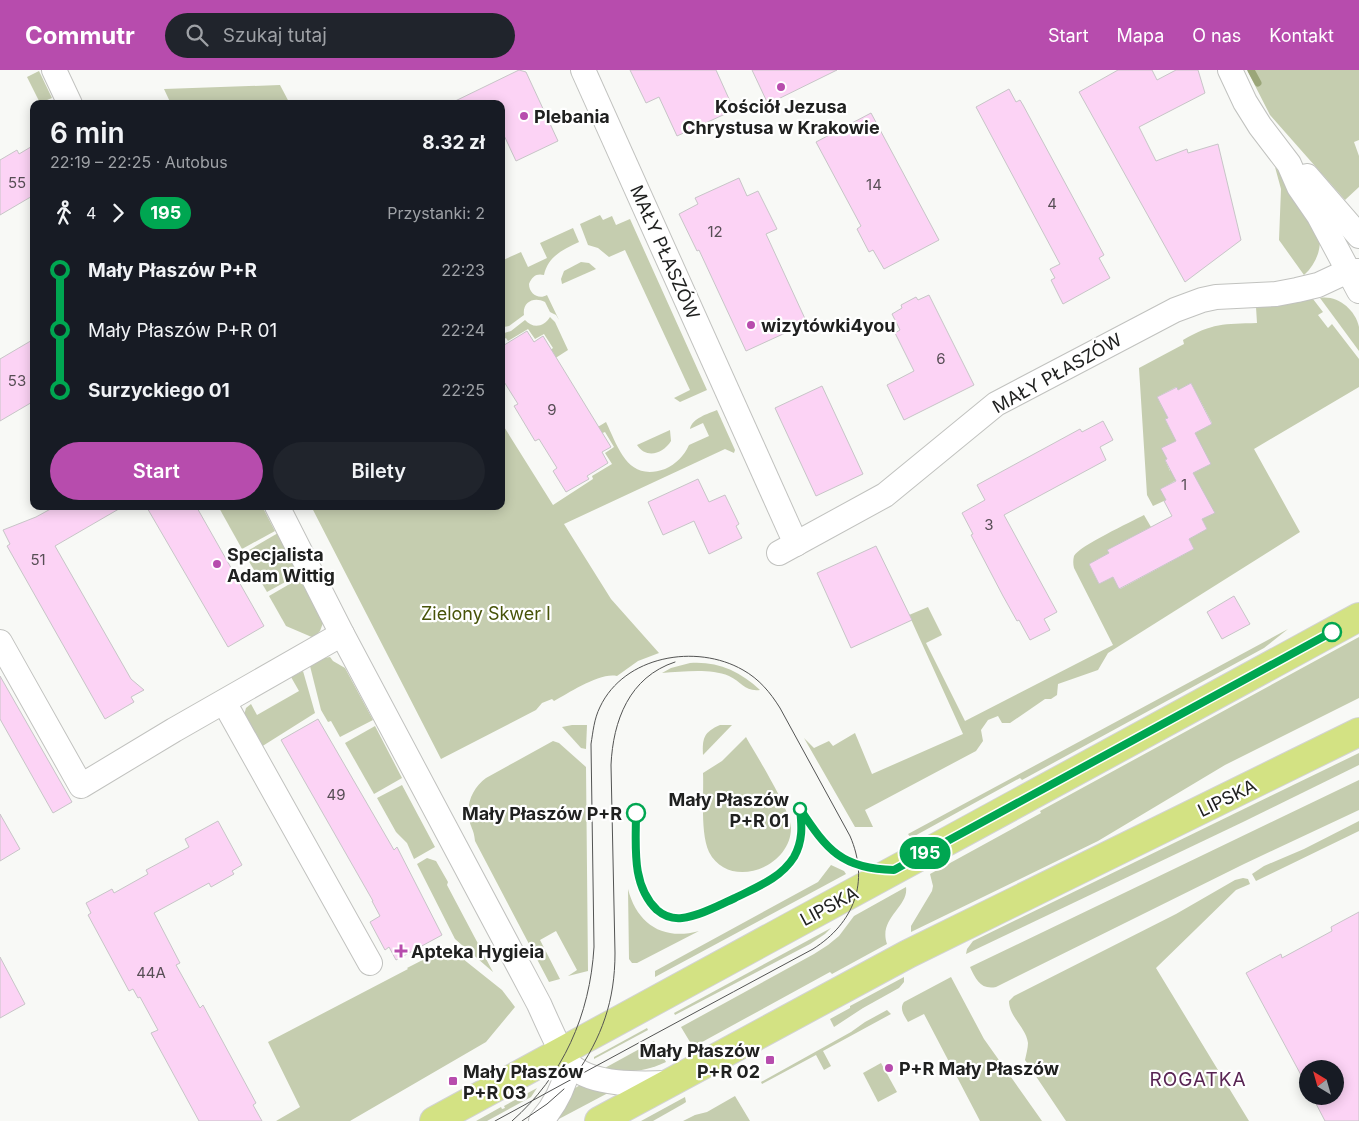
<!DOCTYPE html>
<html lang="pl">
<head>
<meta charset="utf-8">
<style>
  body { margin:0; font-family:Inter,sans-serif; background:#20242c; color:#f1f3f6; height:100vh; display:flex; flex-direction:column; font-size:19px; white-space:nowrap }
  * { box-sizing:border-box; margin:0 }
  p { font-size:16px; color:#9ea1a6 }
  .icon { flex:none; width:28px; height:28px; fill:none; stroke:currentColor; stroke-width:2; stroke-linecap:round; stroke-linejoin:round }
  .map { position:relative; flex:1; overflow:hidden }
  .drawer { position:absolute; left:30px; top:30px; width:475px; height:410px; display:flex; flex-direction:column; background:#171b24; border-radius:10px; box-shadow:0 2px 12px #0003 }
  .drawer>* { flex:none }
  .badge { padding:0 10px; border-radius:16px; font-size:18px; line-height:32px }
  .needle { width:32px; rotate:323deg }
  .buttons { position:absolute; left:1299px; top:990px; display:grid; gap:10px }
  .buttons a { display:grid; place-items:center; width:45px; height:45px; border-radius:50%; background:#171b24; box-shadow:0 2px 12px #0003; font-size:25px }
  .map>.badge { position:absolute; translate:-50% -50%; box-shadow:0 0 0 2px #fff }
  .legs { display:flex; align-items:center; gap:8px; height:55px; padding:0 20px; font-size:16px }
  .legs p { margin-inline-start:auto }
  .head { display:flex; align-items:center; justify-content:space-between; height:85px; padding:0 20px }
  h1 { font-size:28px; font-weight:600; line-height:38px }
  .primary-button { display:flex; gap:10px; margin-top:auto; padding:10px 20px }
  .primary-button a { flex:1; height:58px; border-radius:30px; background:#b74cad; color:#fff; font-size:20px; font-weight:600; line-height:58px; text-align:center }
  .primary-button a+a { background:#20242c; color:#f1f3f6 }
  ul { padding:0 20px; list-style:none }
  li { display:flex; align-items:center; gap:18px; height:60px; font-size:19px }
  li i { display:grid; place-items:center; width:8px; height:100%; margin:0 6px; background:currentColor }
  li i::after { content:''; width:12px; height:12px; margin:-6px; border:4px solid; border-radius:50%; background:#171b24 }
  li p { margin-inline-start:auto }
  li:first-child i { background:linear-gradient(#0000 50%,currentColor 0) }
  li:last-child i { background:linear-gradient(currentColor 50%,#0000 0) }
  header { display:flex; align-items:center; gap:30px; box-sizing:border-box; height:70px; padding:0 25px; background:#b74cad; color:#fff }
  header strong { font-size:24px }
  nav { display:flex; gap:28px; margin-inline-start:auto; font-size:18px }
  .search { width:350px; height:45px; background:#20242c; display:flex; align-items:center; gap:12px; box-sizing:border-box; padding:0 18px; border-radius:28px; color:#9ea1a6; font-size:19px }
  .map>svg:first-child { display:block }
  .green { fill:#c5cdaf }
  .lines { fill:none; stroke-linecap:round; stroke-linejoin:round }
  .stream { stroke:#9ba679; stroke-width:7 }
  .building { fill:#fcd3f5; stroke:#c7c5c7 }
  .minor-casing { stroke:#c1c2bf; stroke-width:26 }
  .primary-casing { stroke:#d2d3d2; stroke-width:30 }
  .minor { stroke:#fff; stroke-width:24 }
  .primary { stroke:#d3e283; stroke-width:28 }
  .tram { stroke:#535453; stroke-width:1 }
  .line-1-casing { stroke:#fff; stroke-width:11 }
  .line-1 { stroke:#00a651; stroke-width:8 }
  .poi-dot { fill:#b74cad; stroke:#fff; stroke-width:2 }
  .stop-1-dot { fill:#fff; stroke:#00a651; stroke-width:2.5 }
  .labels { text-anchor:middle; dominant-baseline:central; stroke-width:4.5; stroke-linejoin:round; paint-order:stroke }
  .number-label { font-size:15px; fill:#574e55 }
  .poi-label { font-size:18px; font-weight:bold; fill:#202120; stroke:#fff; text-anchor:start }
  .street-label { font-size:18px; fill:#202120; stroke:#fff }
  .park-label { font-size:18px; fill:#475308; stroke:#fff }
  .stop-label { font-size:18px; font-weight:bold; fill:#202120; stroke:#fff; text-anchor:end }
  .neighbourhood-label { font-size:19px; letter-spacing:1px; fill:#592554; stroke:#fff }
</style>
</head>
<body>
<header>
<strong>Commutr</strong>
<div class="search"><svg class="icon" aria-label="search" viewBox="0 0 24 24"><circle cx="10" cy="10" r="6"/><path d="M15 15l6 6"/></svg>Szukaj tutaj</div>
<nav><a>Start</a><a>Mapa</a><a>O nas</a><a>Kontakt</a></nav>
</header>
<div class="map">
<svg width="1359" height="1051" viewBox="0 0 1359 1051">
  <rect width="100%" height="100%" fill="#f8f9f6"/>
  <!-- green -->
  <g class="green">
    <polygon points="1247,0 1359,0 1359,70 1354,72 1359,86 1359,117 1345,130 1270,45"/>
    <polygon points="39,1 52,28 40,33 27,7"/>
    <polygon points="280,15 290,34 171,34 164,19"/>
    <path d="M1275,97L1295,121L1320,170C1320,184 1314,196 1304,205L1279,170L1281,119Z"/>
    <polygon points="600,145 603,150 612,146 616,155 630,149 707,320 680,332 674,328 690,320 625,180 609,187 598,178 588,175 580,154"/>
    <path d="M573,158L579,172C564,179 548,186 544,205C537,203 532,206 529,214C529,224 539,230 547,225L559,250L556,245L550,242L545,232C534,226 522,232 524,245L509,256L504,257L501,254V191L521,182L528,197L547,188L540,173Z"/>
    <polygon points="581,192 589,193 596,199 562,214 561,209 564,201"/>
    <path d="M1320,228C1337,225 1355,239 1359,257C1359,264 1359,273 1359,281Z"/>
    <path d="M1313,229L1323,242L1318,245L1328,258L1332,254L1359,289V317L1254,379L1300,462L1108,583L1098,600L1058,614L1057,625L1051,629H1045L1010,653H1002L998,646L988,650L981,660L983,671L976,681L865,740L873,757H855L804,668L814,678L829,671L833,676L855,663L872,704L963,664L909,545L928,537L942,565L926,573L965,651L1113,575L1074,498C1073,494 1073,490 1074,486C1079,476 1131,452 1144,445L1151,457L1107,480L1109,483L1089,494L1099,514L1113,507L1120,519L1194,479L1189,469L1207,459L1202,449L1214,443L1193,403L1195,363L1212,353L1191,313L1178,320L1176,317L1157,327L1168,348L1165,349L1170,359L1179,369L1162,379L1167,389L1165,390L1170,401L1173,400L1178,409L1161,419L1166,430L1153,436L1147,425L1139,298L1184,274L1183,270C1212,253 1224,254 1257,253L1256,237L1280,236V234Z"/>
    <path d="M550,247L555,252L568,280L554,289L549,281L553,278L544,264L535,269L528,259L508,271L506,268L501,271V264L511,261L525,250C533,259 544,257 550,247Z"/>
    <path d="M717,340L735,380L734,383L725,379L564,454L611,529L659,583L638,591L617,606C600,602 569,623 554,631L552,629L542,633L536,640L441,689L311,436H501V352L553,435L593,409L592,406L612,394L605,383L614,377L605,362L600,364L596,358L606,352C619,379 628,412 665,399C676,394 684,386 689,375L709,366L703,353L690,359C692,348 708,344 717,340Z"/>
    <path d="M670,360L671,371C663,384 646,389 637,375Z"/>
    <polygon points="218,436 262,436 275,461 242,479"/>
    <polygon points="278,463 298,505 267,522 244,483"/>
    <polygon points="300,508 323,553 320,561 314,568 286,556 269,526"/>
    <polygon points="1288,559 1264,578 1022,710 1020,708 911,768 908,764"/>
    <polygon points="1359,567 1359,628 1225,695 1098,771 911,862 911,856 932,821 933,816 930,804 1041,743 1040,741"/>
    <polygon points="330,587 333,591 345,598 373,650 340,667 331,651 328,652 321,640 310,596 324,588"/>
    <path d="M690,593C717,591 740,601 760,620C745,622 742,612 729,606C709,598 683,602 662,603L671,598Z"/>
    <polygon points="303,601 315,643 261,677 244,645 246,638 251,634 257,645 299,621 291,607"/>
    <polygon points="572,655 587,655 586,679 581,678 562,657"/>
    <path d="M720,655H732L703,685C702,668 704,662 720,655Z"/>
    <polygon points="375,656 402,708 374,724 345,673"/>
    <path d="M746,667C756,685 791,740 791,758C791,798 729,821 709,782C700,763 704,724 703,703L722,691Z"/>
    <path d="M553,671L559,673L586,697L588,901L568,906L577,900L556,861L540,870L560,909L549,912L475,771C474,759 470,757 469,748C466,732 474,717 486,708Z"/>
    <polygon points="1359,683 1359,695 1243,752 966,884 967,879 973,871"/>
    <path d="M1359,710V740L1244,794L996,917C981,920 976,910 970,897Z"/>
    <polygon points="402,715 435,777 414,789 407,773 396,762 377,728"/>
    <polygon points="1359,751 1359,761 1256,811 1252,804 1264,796 1304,779"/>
    <polygon points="427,788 436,791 448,812 447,815 493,902 455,869 417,794"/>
    <polygon points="831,795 844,801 846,804 655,907 655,901 818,812"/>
    <path d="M1243,808L1248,809L1250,814L1236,820L1156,898L1249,1051H1066L1025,990C1026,985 1028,978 1028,973C1026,957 1009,947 1009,931L1014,926L1176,844L1235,810Z"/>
    <path d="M906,817C909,837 878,848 887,874L832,904L830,902L693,977L681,957L814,884L828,875L839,866L854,846Z"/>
    <path d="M628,819C637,854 663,871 699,861L637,893H632L629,889Z"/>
    <polygon points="831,858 825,864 810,874 675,945 674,943"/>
    <polygon points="448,877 502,920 515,937 486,972 350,1051 276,1051 300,1037 268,972 408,899 407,898"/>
    <polygon points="904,907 904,912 899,918 863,938 834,957 830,949 850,938 850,936"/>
    <path d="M951,907L984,969L1042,1051H980L924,944L908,952C904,945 899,939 904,932Z"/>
    <polygon points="887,940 891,944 823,981 831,996 824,1000 816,985 762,1014 761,1012 851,962 865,952"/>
    <polygon points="647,958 648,960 594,989 594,987"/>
    <path d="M654,971L666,992C643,1003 627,1002 603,999Z"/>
    <polygon points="881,993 897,1022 878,1032 863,1003"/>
    <polygon points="582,1014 608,1023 557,1050 556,1049 570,1021"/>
    <polygon points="537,1018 531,1027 487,1051 476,1051 501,1037 502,1039 505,1038 504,1036"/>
    <polygon points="735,1026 750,1051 683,1051 695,1045 707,1042"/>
    <polygon points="685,1027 686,1032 683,1034 653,1051 641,1051"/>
  </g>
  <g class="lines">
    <!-- stream -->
    <polyline class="stream" points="1251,0 1258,13"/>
  </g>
  <!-- building -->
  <g class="building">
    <polygon points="519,0 526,2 558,71 516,91 501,59 501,34 449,34"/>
    <polygon points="630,0 716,0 734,40 677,66 659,27 646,33"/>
    <polygon points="752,0 837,0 768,34"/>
    <polygon points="1118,0 1152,0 1157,10 1176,0 1198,0 1205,23 1139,57 1156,91 1187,79 1188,83 1218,74 1241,170 1185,212 1079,22"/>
    <polygon points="1009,19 1016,32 1020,30 1023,35 1104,185 1099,188 1110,208 1063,234 1051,210 1055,208 1050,199 1060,194 976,37"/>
    <polygon points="871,43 939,170 884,199 873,180 869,182 857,159 861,156 816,72"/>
    <polygon points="34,75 34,125 0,145 0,90 17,80 19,84"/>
    <polygon points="739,108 747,126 758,121 777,159 766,164 807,253 746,281 699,180 697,181 679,144 698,134 695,128"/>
    <polygon points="929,225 974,315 904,350 887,315 914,301 895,263 900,260 892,244 902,238 901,235 916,227 918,230"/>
    <polygon points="527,261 534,272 543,266 611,377 602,382 608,393 587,406 589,409 566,422 553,401 557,398 539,369 535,371 514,336 518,334 501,307 501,277"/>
    <polygon points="34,269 34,331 0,351 0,289"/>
    <polygon points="1191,313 1212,354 1195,363 1211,394 1193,403 1215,443 1202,449 1207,459 1189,469 1194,479 1119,519 1113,507 1099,514 1089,494 1109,483 1107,480 1172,446 1164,431 1166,430 1160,419 1176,411 1165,390 1167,389 1161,378 1176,371 1165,349 1168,348 1157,327 1177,317 1178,320"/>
    <polygon points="822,316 863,404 816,426 775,338"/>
    <polygon points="1103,351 1113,370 1100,377 1106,390 1004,445 1057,542 1044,549 1050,560 1030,570 1019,550 1017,551 1003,526 971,465 973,464 962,443 985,430 977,415 1080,359 1082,362"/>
    <polygon points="698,409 709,432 725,425 739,454 736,456 742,468 709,484 694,451 663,465 648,432"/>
    <polygon points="56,436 124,436 55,476 131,609 144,620 131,627 134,632 105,649 7,476 10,474 3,460 36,447"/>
    <polygon points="146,436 196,436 264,556 228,577"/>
    <polygon points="876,476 912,550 851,578 817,503"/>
    <polygon points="1234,526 1250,554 1222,569 1207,542"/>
    <polygon points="0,606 72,732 53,743 0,649"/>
    <polygon points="318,649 394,780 397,777 442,865 396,890 389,877 385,880 370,852 380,846 372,831 373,831 281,670"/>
    <polygon points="0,744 20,779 0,791"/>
    <polygon points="218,751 242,795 232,801 234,804 211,817 209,813 154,843 180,893 176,895 200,938 203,935 256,1033 253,1035 262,1051 199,1051 151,963 158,960 140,927 138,928 133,919 129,921 88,845 91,843 86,833 112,819 114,823 148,804 146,800 189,777 185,769"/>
    <polygon points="1359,842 1359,1051 1325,1051 1312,1026 1335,1026 1335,999 1308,999 1308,1018 1246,903 1281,884 1282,888 1332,861 1331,857"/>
    <polygon points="0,887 25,934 0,948"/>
  </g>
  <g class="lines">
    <!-- minor casing -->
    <g class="minor-casing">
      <g id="minor">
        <polyline points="54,0 70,34"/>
        <polyline points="583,0 796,474"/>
        <polyline points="1230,0 1245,32 1260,56 1289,94 1299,117 1319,146 1359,221"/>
        <polyline points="1307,106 1359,166"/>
        <path d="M277,436L342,564L539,934C544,945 564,991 571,996C595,1016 640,1014 669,1013"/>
        <polyline points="779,483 885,425 996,334 1175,240 1202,230 1216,227 1276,224 1297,220 1318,215 1348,201 1359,201"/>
        <polyline points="0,572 81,716 174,660 342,564"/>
        <polyline points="224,632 370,893"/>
        <path d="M541,1051C556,1034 564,1017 569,996"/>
      </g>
    </g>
    <!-- primary casing -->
    <g class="primary-casing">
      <g id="primary">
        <polyline points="434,1051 1359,547"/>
        <polyline points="599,1051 908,884 1359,662"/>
      </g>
    </g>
    <!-- minor -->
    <use href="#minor" class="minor"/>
    <!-- primary -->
    <use href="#primary" class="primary"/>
    <!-- tram -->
    <g class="tram">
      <path d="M575,1006C602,967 615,931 615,883L611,695C613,651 629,607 675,592"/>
      <path d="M495,1051C601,993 707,936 813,879C854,853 870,812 850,766L780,638C770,622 759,609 743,600C696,573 624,586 600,637C594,649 593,662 591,674L594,877C590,945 563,1006 512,1051"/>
      <polyline points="522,1051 547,1034 564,1019"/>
    </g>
  </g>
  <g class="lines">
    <!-- line-1 casing -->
    <g class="line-1-casing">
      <path id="line-1" d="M636,743C636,776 631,815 657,840C664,846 673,849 682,848C700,846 719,835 735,828C757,817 781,808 794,787C803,771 802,756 800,739C827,780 842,799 894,800L1332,562"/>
    </g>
    <!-- line-1 -->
    <use href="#line-1" class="line-1"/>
  </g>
  <!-- markers -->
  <g class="poi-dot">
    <circle cx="781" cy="17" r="5"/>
    <circle cx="524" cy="46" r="5"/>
    <circle cx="751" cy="255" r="5"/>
    <circle cx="217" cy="494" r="5"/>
    <path d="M398.5 873.5h5v5h5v5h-5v5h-5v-5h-5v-5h5z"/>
    <rect x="765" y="985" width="10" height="10" rx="2.5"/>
    <circle cx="889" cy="998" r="5"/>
    <rect x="448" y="1006" width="10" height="10" rx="2.5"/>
  </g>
  <g class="stop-1-dot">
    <circle cx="1332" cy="562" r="9"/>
    <circle cx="800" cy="739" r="6"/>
    <circle cx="636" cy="743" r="9"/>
  </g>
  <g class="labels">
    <!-- number labels -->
    <g class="number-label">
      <text x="17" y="112">55</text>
      <text x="874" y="114">14</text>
      <text x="1052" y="133">4</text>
      <text x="715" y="161">12</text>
      <text x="941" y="288">6</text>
      <text x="17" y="310">53</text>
      <text x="552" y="339">9</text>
      <text x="1184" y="414">1</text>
      <text x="989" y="454">3</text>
      <text x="38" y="489">51</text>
      <text x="336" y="724">49</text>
      <text x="151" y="902">44A</text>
    </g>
    <!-- poi labels -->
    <g class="poi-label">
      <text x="781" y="36" text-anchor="middle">Kościół Jezusa<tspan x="781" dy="21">Chrystusa w Krakowie</tspan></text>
      <text x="534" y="46">Plebania</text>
      <text x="761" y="255">wizytówki4you</text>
      <text x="227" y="484">Specjalista<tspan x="227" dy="21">Adam Wittig</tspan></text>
      <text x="411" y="881">Apteka Hygieia</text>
      <text x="760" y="980" text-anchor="end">Mały Płaszów<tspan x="760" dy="21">P+R 02</tspan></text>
      <text x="899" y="998">P+R Mały Płaszów</text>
      <text x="463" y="1001">Mały Płaszów<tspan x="463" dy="21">P+R 03</tspan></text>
    </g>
    <!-- street labels -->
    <g class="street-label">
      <text transform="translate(665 182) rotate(66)">MAŁY PŁASZÓW</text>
      <text transform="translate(1057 303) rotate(-29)">MAŁY PŁASZÓW</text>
      <text transform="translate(1227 728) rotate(-26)">LIPSKA</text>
      <text transform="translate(829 836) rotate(-28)">LIPSKA</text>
    </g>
    <!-- park labels -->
    <g class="park-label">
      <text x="486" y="543">Zielony Skwer I</text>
    </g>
    <!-- stop labels -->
    <g class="stop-label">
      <text x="789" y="729">Mały Płaszów<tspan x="789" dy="21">P+R 01</tspan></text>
      <text x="622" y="743">Mały Płaszów P+R</text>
    </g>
    <!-- neighbourhood labels -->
    <g class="neighbourhood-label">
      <text x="1198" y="1009">ROGATKA</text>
    </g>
  </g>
</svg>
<div class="buttons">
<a><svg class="needle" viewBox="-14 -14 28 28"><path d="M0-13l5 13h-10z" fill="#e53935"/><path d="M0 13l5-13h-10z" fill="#9ea1a6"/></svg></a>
</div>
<b class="badge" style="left:925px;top:783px;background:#00a651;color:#fff">195</b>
<section class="drawer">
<div class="head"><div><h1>6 min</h1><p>22:19 – 22:25 · Autobus</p></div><b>8.32 zł</b></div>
<div class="legs"><svg class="icon" aria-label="walk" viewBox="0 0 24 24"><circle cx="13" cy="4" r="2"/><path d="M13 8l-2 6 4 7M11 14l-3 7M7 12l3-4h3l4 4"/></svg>4<svg class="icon" aria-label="forward" viewBox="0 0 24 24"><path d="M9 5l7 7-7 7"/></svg><b class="badge" style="background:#00a651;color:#fff">195</b><p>Przystanki: 2</p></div>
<ul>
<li><i style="color:#00a651"></i><b>Mały Płaszów P+R</b><p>22:23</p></li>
<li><i style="color:#00a651"></i><span>Mały Płaszów P+R 01</span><p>22:24</p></li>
<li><i style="color:#00a651"></i><b>Surzyckiego 01</b><p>22:25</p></li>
</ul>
<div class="primary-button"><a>Start</a><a>Bilety</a></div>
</section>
</div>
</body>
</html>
